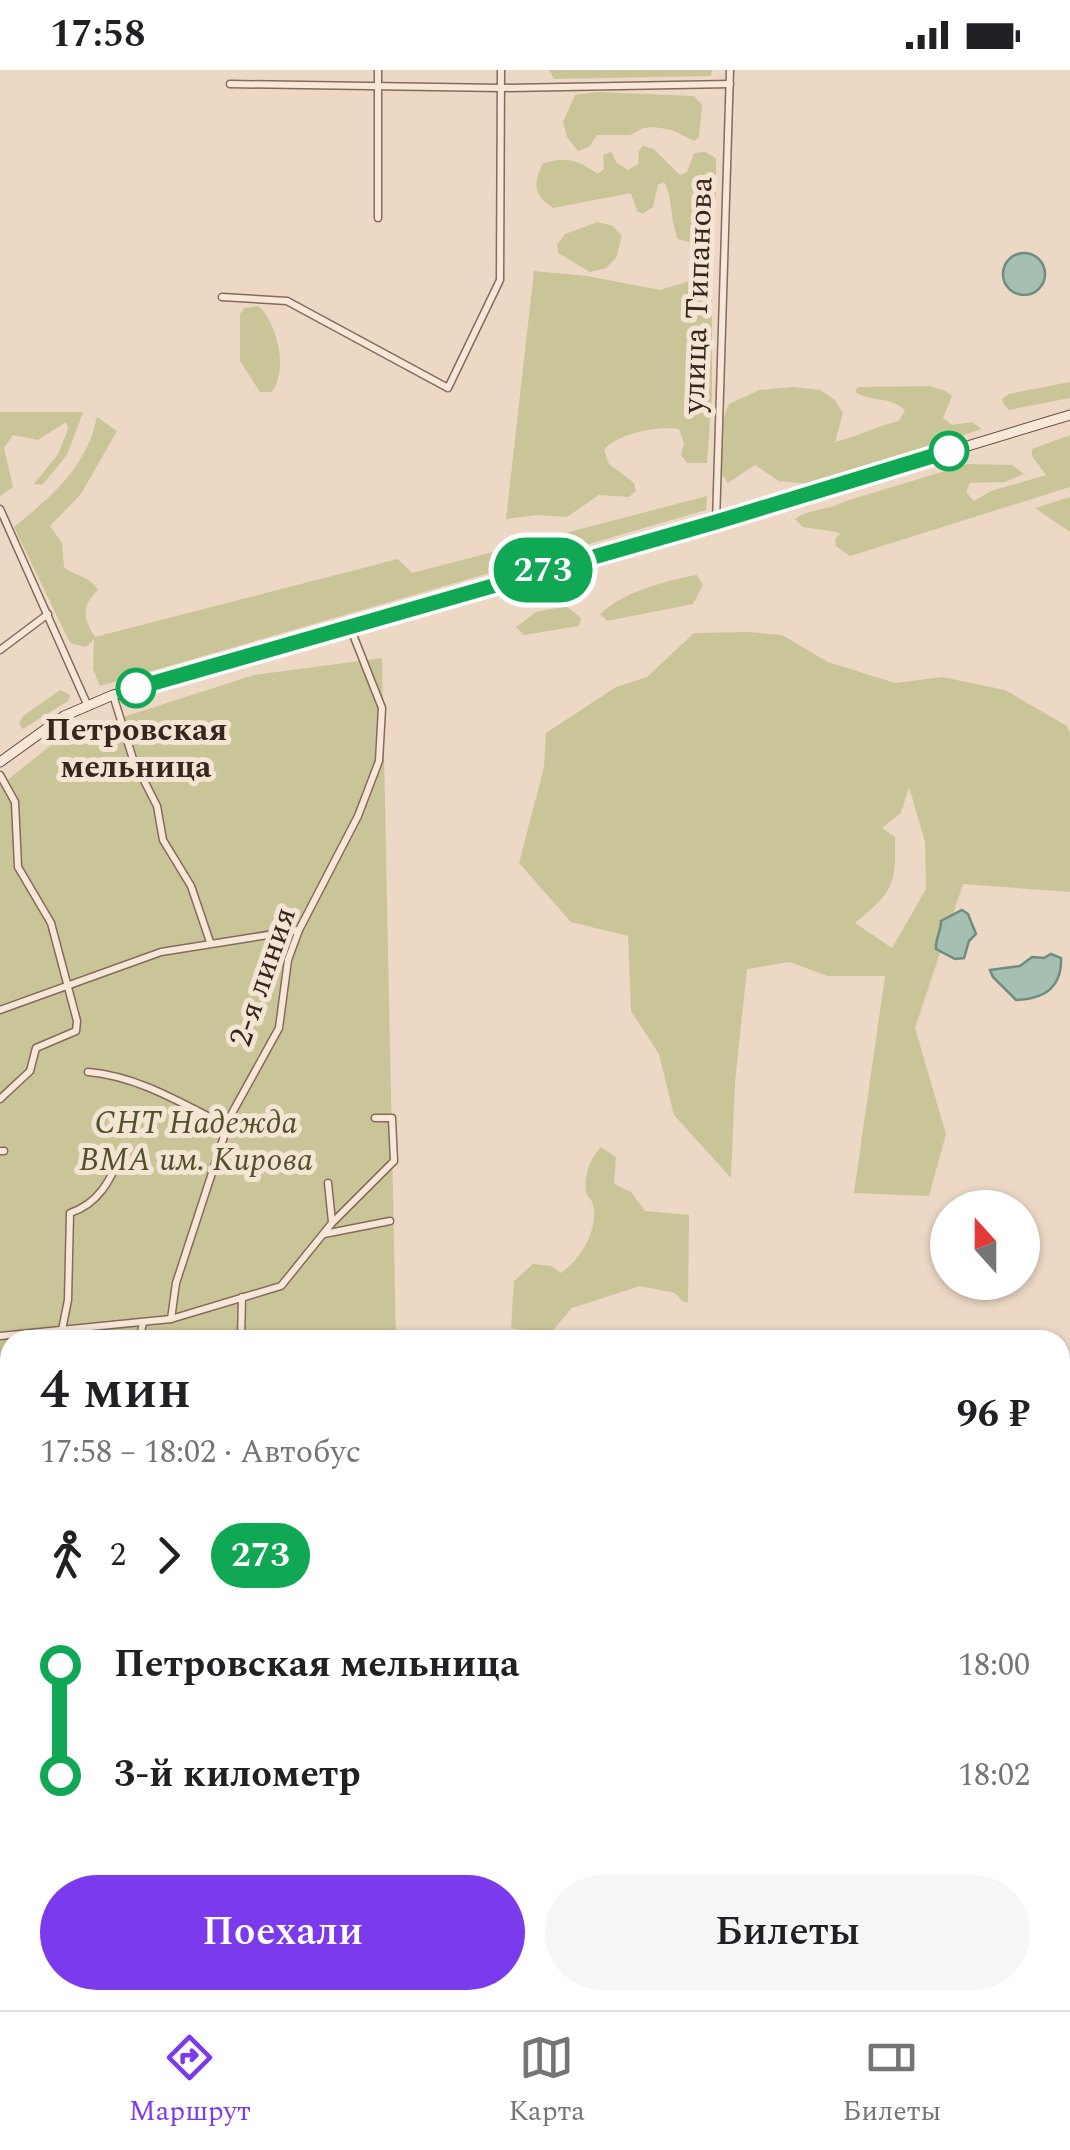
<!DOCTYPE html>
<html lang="ru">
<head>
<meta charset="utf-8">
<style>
  body { margin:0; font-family:Spectral,serif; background:#f6f6f6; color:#202124; height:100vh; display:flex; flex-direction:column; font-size:38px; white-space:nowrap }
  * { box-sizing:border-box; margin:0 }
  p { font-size:32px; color:#757577 }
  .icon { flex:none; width:55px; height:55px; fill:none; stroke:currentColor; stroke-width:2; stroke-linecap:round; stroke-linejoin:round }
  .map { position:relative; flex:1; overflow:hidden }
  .side { position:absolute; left:0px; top:1260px; width:1070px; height:680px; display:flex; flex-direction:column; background:#fff; border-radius:30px 30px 0 0; box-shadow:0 2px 8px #0004 }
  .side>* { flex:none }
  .badge { padding:0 20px; border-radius:32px; font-size:35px; line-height:65px }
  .needle { width:65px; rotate:339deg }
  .tools { position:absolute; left:930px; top:1120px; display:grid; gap:20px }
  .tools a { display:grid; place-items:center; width:110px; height:110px; border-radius:50%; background:#fff; box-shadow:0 2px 8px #0004; font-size:50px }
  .map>.badge { position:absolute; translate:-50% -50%; box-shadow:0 0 0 5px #fff }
  .legs { display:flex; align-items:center; gap:15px; height:110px; padding:0 40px; font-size:32px }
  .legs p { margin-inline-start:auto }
  .overview { display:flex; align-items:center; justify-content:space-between; height:170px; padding:0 40px }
  h1 { font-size:55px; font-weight:600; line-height:75px }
  .action { display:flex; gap:20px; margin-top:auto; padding:20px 40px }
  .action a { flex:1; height:115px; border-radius:60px; background:#7c3aed; color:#fff; font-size:40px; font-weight:600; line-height:115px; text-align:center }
  .action a+a { background:#f6f6f6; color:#202124 }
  ul { padding:0 40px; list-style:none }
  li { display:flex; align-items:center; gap:35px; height:110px; font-size:38px }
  li i { display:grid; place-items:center; width:15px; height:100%; margin:0 12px; background:currentColor }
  li i::after { content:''; width:25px; height:25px; margin:-12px; border:8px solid; border-radius:50%; background:#fff }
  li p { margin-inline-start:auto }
  li:first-child i { background:linear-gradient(#0000 50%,currentColor 0) }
  li:last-child i { background:linear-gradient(currentColor 50%,#0000 0) }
  .status { display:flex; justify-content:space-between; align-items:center; height:70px; padding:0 50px; background:#fff; direction:ltr }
  .status svg { height:28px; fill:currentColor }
  .tabs { display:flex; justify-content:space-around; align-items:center; height:140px; border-top:2px solid #e0e0e0; background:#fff; font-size:28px; color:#757577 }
  .tabs a { display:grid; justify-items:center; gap:5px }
  .tabs .active { color:#7c3aed }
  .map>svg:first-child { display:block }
  .green { fill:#cac599; fill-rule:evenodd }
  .water { fill:#a6bfb3; stroke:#6e8d7f; stroke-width:2.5 }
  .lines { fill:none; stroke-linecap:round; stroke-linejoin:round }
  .stream { stroke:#6e8d7f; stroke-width:2.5 }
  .minor-casing { stroke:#866a5c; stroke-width:9 }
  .secondary-casing { stroke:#684b3f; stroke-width:11 }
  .minor { stroke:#f7e7d8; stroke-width:6 }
  .secondary { stroke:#f7e7d8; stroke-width:9 }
  .line-1-casing { stroke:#fff; stroke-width:22 }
  .line-1 { stroke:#10a855; stroke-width:15 }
  .stop-1-dot { fill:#fff; stroke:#10a855; stroke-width:5 }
  .labels { text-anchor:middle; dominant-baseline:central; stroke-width:10; stroke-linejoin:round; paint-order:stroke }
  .street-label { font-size:32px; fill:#37261f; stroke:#f4e4d4 }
  .stop-label { font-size:32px; font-weight:bold; fill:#37261f; stroke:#f4e4d4 }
  .park-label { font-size:32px; font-style:italic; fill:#505227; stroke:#f4e4d4 }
</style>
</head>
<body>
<div class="status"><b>17:58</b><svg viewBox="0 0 49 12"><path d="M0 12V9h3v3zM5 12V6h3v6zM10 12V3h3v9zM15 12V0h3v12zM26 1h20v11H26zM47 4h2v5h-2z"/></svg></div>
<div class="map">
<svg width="1070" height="1940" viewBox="0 0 1070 1940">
  <rect width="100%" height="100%" fill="#ecd8c5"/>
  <!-- green -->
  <g class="green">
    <polygon points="549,0 712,0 711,6 554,9"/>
    <polygon points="597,22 694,26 702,35 699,67 694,71 672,60 654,57 643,58 630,65 597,65 589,77 578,81 567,67 563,52 575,25"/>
    <path d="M643,76L654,79L680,105L687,102L694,83L705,82L716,88C715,123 722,151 691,173L678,169C670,150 673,128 664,112L658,115L653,137L642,144L637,141L631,123L553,138C533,124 533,114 543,93C567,86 578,90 598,104L604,99L603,85L611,82L617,93L628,100L638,94L639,80Z"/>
    <polygon points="598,152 613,156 622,166 616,188 606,198 590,202 558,183 557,175 565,164"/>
    <path d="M534,201L587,206L660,220L712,204V325L707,393H687L681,385L684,373L679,359C658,356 618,363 604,380L609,394L634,413L636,421L629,427L599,425L567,447L537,445L506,449Z"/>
    <path d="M259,236C278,256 288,299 272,322H260L240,291V244L244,238Z"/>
    <polygon points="1070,312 1070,328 1009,340 1003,333 1002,329 1009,324"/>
    <path d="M929,316L946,321L952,326L943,348L952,355L972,352L982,359L810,414L779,411L755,395L728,413L718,399L722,352L729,334L759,320L793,317L820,320L835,330L843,343L835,372C857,367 876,356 899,351L905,340C888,325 873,333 855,322L858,317Z"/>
    <polygon points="0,342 83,342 67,385 42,415 34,414 58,384 68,359 66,352 38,370 13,365 4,378 13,417 0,426"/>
    <path d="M97,347L117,361L81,424L50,456L62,473L64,497C76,507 89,505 98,520C81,537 83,548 95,567L398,489L412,503L707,426L706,440L100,616L93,599L94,569L86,577L70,573L14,457C52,426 86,398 97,347Z"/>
    <path d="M1070,365V417L850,486L836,476L835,469L840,464L837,462L803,457L795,449C810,438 828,441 843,432L968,394L1012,395L1024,404L1005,412L970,413L966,422L974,431L991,421L1046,405L1032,386V379Z"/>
    <polygon points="1070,427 1070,462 1035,438"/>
    <path d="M697,505L703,515L693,534L607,551L600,544C621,523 667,510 697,505Z"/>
    <polygon points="566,536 581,548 579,556 524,565 516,557 536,542"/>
    <path d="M749,562L782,565L828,592L895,613L942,607L1005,620L1067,656L1070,663V822L963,814L915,958L946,1064L929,1126L854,1123L885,906H827L790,892L747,899L735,1012L731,1108L674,1045L659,984L631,941L628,866L571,852L519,793L544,697L546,663L616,617L647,607L694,563ZM909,717L925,772L926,819L892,878L855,853C893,822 896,816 895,767L882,758L901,743Z"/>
    <polygon points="382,588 396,1270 10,1270 10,1415 0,1414 0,716 61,667 254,605"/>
    <polygon points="60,620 70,625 68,631 23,659 19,654 23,646"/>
    <path d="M601,1077L616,1087L614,1114L631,1122L645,1141L689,1145L688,1232H683L675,1223L640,1216L572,1238L553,1260L538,1263L511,1258L514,1211L533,1194L551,1196L561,1203C580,1190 599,1160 593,1135C590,1124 588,1131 586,1121C584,1104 590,1089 601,1077Z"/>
    <polygon points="0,1451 10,1452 10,1856 0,1839"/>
    <polygon points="15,1930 380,1930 380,1940 8,1940"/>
    <polygon points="653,1930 764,1930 748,1940 650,1940"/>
    <polygon points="916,1930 1019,1930 1017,1940 918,1940"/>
  </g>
  <!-- water -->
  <g class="water">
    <circle cx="1024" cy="204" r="21"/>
    <path d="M962,840L968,844L976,864L969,871L964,888L955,889L936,879C935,869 941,862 941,851Z"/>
    <path d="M1051,884L1061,888C1062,918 1044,929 1016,930L993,907L990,900L1020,896L1032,887L1044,888Z"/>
  </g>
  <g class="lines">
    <!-- stream -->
    <polyline class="stream" points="1060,1840 1070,1839"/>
    <!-- minor casing -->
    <g class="minor-casing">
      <g id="minor">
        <polyline points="230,14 501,18 730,14"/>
        <polyline points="378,148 378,0"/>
        <polyline points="222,227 287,231 448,318 500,210 501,0"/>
        <polyline points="0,439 87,634"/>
        <polyline points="716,452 730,0"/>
        <polyline points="0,580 48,544"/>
        <polyline points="113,625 133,689 157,736 163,770 191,816 210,872"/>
        <polyline points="0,705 15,732 18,797 51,853 77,951 76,961 36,978 30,1001 0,1029"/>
        <polyline points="0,940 161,882 299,860"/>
        <path d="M88,1002C138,1006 183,1034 227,1056"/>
        <polyline points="0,1081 4,1081"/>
        <polyline points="328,1113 332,1152"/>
        <polyline points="324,1164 390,1151"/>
        <polyline points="171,1249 281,1216 332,1153 394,1091 392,1048 375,1048"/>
        <path d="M62,1260L68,1230L70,1143C98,1134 110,1111 121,1085"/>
        <polyline points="0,1266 171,1249 176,1213 231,1045 279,958 288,890 299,860 358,746 379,691 382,638 350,557"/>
        <polyline points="139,1270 143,1253"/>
        <polyline points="241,1270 242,1227"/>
        <polyline points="0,1439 10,1440"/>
        <polyline points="0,1535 10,1537"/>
        <polyline points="0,1615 10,1616"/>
        <polyline points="372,1930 372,1940"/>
        <polyline points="389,1930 389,1940"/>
        <polyline points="101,1940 101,1930"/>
        <polyline points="179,1940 180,1930"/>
        <polyline points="257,1940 257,1930"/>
      </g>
    </g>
    <!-- secondary casing -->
    <g class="secondary-casing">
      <polyline id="secondary" points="0,692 64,646 113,625 716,452 1070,345"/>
    </g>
    <!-- minor -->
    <use href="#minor" class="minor"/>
    <!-- secondary -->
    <use href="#secondary" class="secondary"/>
  </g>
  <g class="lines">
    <!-- line-1 casing -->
    <g class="line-1-casing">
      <polyline id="line-1" points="136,618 716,452 949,381"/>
    </g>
    <!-- line-1 -->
    <use href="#line-1" class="line-1"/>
  </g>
  <!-- markers -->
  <g class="stop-1-dot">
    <circle cx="949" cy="381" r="18"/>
    <circle cx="136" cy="618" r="18"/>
  </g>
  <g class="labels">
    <!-- street labels -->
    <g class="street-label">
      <text transform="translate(698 225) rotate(-88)">улица Типанова</text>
      <text transform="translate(263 907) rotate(-71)">2-я линия</text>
    </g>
    <!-- stop labels -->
    <g class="stop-label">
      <text x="136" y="660">Петровская<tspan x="136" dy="37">мельница</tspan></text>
    </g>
    <!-- park labels -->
    <g class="park-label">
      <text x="196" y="1053">СНТ Надежда<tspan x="196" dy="37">ВМА им. Кирова</tspan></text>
    </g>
  </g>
</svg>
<div class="tools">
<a><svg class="needle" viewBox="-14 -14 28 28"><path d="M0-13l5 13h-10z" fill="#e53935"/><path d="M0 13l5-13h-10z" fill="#757577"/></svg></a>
</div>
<b class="badge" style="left:543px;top:500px;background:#10a855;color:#fff">273</b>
<section class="side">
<div class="overview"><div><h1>4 мин</h1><p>17:58 – 18:02 · Автобус</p></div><b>96 ₽</b></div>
<div class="legs"><svg class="icon" aria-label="walk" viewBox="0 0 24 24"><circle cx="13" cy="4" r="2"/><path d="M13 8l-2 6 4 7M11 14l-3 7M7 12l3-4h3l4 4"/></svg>2<svg class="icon" aria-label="forward" viewBox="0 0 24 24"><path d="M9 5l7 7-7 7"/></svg><b class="badge" style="background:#10a855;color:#fff">273</b></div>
<ul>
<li><i style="color:#10a855"></i><b>Петровская мельница</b><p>18:00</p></li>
<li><i style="color:#10a855"></i><b>3-й километр</b><p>18:02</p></li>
</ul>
<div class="action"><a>Поехали</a><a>Билеты</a></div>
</section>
</div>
<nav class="tabs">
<a class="active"><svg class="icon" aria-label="directions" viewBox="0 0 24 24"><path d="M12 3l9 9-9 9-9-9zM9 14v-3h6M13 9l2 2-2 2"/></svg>Маршрут</a>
<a><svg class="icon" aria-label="map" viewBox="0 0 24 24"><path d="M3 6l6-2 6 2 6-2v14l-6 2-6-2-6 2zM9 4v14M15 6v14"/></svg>Карта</a>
<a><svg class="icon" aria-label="tickets" viewBox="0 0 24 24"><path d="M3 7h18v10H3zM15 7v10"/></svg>Билеты</a>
</nav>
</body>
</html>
